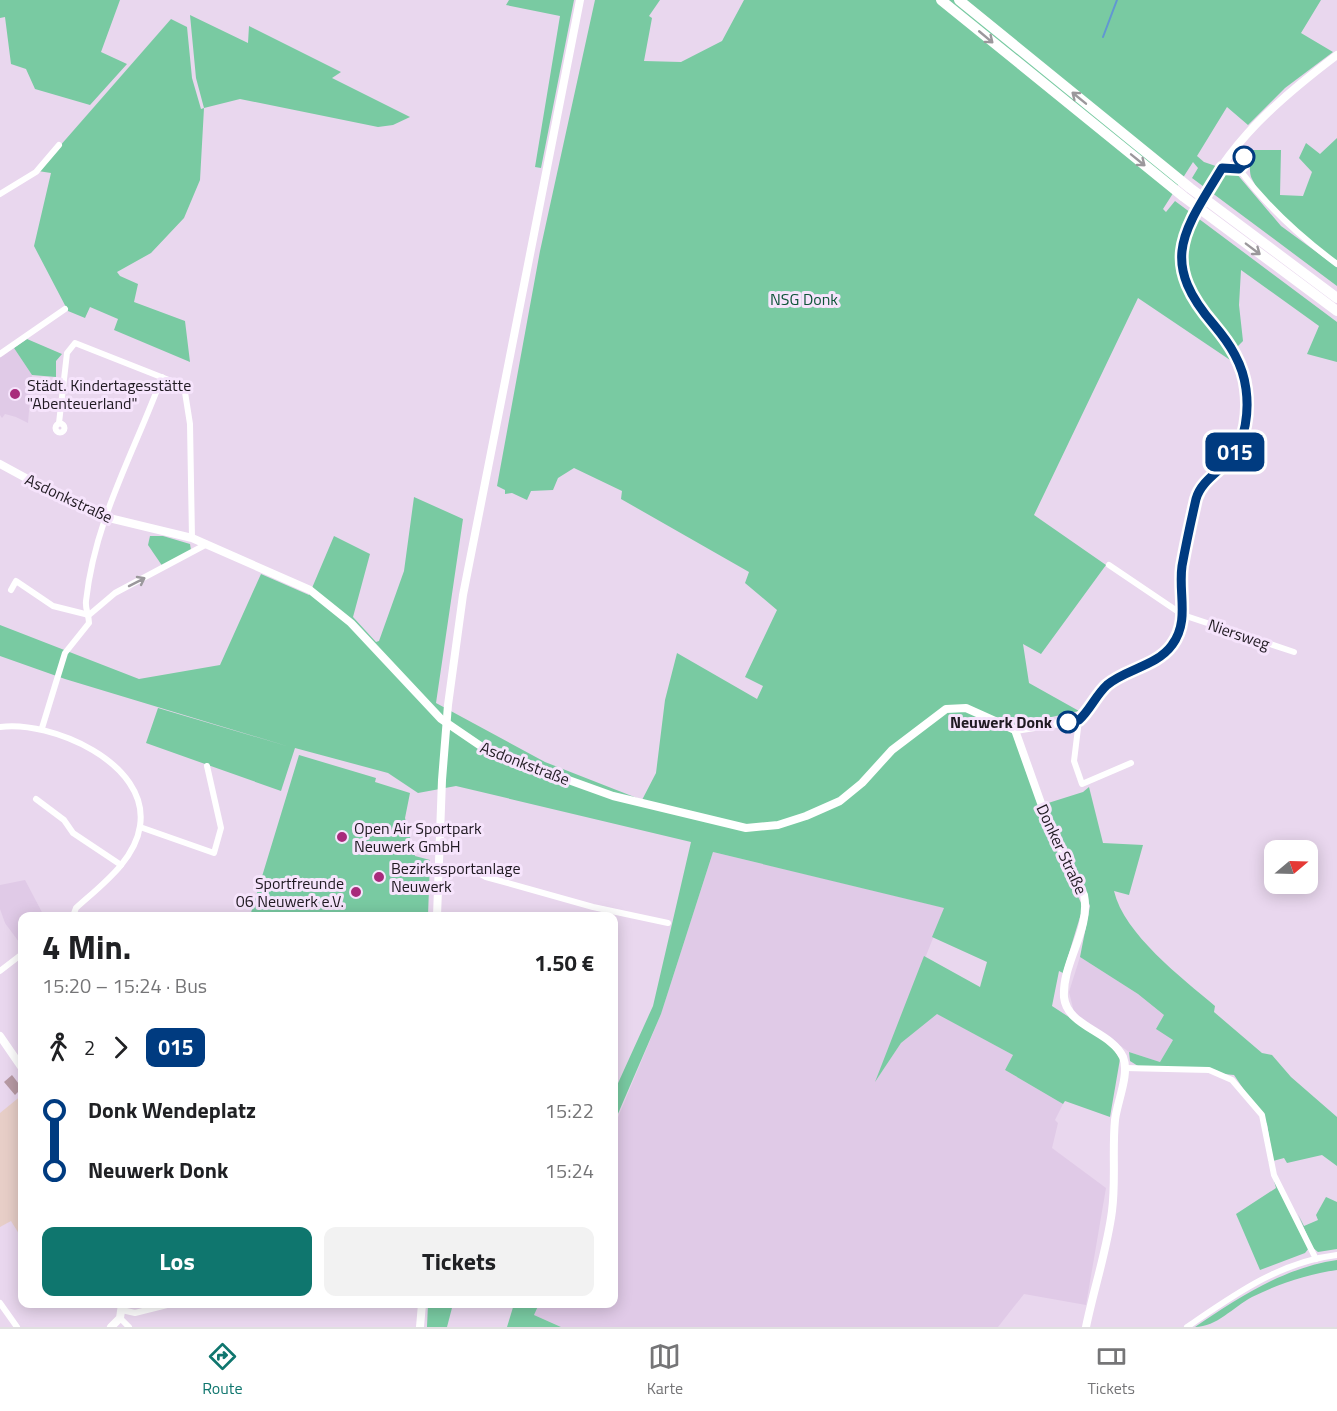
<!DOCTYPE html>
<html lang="de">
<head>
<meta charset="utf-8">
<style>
  body { margin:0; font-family:"Titillium Web",sans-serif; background:#f2f2f2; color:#202124; height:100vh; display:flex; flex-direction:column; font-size:22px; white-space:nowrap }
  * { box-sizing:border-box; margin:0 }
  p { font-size:20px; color:#757577 }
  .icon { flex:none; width:33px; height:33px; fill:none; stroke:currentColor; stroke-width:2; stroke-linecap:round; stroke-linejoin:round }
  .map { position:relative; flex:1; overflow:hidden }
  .side { position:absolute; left:18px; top:912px; width:600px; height:396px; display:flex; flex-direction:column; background:#fff; border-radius:12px; box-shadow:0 3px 15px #0003 }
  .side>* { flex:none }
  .badge { padding:0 12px; border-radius:9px; font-size:21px; line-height:39px }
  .needle { width:39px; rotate:71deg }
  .fabs { position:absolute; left:1264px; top:840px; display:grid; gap:12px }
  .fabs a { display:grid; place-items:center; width:54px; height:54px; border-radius:12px; background:#fff; box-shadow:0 3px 15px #0003; font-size:30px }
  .map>.badge { position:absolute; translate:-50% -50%; box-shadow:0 0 0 3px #fff }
  .legs { display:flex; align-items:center; gap:9px; height:66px; padding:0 24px; font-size:20px }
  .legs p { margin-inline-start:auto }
  .head { display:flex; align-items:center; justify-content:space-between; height:102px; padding:0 24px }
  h1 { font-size:33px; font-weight:700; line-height:45px }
  .action { display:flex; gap:12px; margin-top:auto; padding:12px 24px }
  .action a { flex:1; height:69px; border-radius:12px; background:#0f766e; color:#fff; font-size:24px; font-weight:700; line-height:69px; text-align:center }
  .action a+a { background:#f2f2f2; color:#202124 }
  ul { padding:0 24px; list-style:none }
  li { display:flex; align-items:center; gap:21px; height:60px; font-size:22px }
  li i { display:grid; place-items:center; width:9px; height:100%; margin:0 8px; background:currentColor }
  li i::after { content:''; width:15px; height:15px; margin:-8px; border:4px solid; border-radius:50%; background:#fff }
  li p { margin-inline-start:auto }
  li:first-child i { background:linear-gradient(#0000 50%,currentColor 0) }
  li:last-child i { background:linear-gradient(currentColor 50%,#0000 0) }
  .menu { display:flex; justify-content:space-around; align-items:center; height:84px; border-top:2px solid #e0e0e0; background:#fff; font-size:16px; color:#757577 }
  .menu a { display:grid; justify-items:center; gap:3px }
  .menu .on { color:#0f766e }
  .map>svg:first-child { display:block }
  .built { fill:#e0cae7 }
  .medical { fill:#e7cec7 }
  .green { fill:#79caa2 }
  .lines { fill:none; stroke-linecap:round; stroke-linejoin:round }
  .stream { stroke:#6197d2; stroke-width:2 }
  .building { fill:#b79aa4 }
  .street { stroke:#fff; stroke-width:6 }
  .secondary { stroke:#fff; stroke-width:8 }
  .highway { stroke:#fff; stroke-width:10 }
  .oneway { stroke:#9b989c }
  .line-1-casing { stroke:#fff; stroke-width:14 }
  .line-1 { stroke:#003b80; stroke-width:9 }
  .stop-1-dot { fill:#fff; stroke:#003b80; stroke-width:3 }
  .poi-dot { fill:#a82a7b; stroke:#f6e4fc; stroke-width:2 }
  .labels { text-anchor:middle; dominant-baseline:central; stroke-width:6; stroke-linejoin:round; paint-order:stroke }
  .park-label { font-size:16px; fill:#0e5438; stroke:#f6e4fc }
  .poi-label { font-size:16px; fill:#201a22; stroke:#f6e4fc; text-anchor:start }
  .street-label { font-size:16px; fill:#201a22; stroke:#f6e4fc }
  .stop-label { font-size:16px; font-weight:bold; fill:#201a22; stroke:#f6e4fc; text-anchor:end }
</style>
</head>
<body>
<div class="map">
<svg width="1337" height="1327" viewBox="0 0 1337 1327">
  <rect width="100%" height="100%" fill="#e9d7ee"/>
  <!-- built -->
  <g class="built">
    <polygon points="14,348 32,375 28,423 16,417 5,414 2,418 0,415 0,358"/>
    <polygon points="713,852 945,908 877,1079 901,1043 936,1013 1013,1055 1005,1070 1063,1104 1055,1120 1058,1123 1052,1148 1106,1188 1086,1305 1024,1294 998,1327 561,1327 534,1315 539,1304 614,1304 614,1127 661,1014"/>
    <polygon points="25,880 44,916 22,916 22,946 5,923 0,909 0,885"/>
    <polygon points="1080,957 1138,994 1165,1016 1173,1040 1160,1062 1129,1052 1074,1012 1069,992"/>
  </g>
  <!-- medical -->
  <polygon class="medical" points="22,1095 22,1237 21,1237 11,1221 0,1227 0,1113"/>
  <!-- green -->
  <g class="green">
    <polygon points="0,0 120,0 101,52 127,64 90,105 35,89 26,69 11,64 5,17 0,18"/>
    <polygon points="509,0 574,0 541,168 535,167 560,16 506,5"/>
    <polygon points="595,0 660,0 649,16 652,18 644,61 681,62 722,41 744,0 1321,0 1301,33 1333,52 1285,88 1248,125 1227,107 1197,156 1204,162 1236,173 1281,226 1337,267 1337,286 1192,178 1198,168 1193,162 1163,209 1166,212 1175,201 1337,322 1337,362 1307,354 1319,326 1241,270 1239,305 1243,341 1237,347 1233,362 1138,298 1034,515 1106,565 1041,654 1023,644 1029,683 1079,711 1010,726 1056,850 1083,907 1063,973 1059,971 1052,1006 1110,1044 1120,1059 1110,1117 1065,1101 1063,1104 1005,1070 1013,1055 937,1014 901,1043 875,1082 924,956 980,987 987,962 932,937 944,908 713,852 661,1014 614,1123 614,1092 653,1006 691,842 456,786 418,793 388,773 295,748 281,791 146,743 158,708 290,747 65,679 0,656 0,625 139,679 220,665 261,574 309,595 334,536 370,554 353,617 376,642 379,641 404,571 414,497 463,519 436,703 545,762 642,800 656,773 665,700 677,653 757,699 763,686 745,677 777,610 745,583 749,572 621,499 622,491 574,468 558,478 553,490 531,491 527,500 512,493 505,494 505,490 497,486 540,251"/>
    <polygon points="190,15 248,43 249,26 341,72 332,78 410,117 393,125 378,127 240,99 204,108 200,180 184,218 151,253 117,272 120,276 138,284 134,302 185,321 190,362 114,330 118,319 90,307 85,318 68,311 34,246 51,173 38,171 171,19 187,27 192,78 201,109 204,108 196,78"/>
    <path d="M1337,138V261C1310,242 1266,209 1252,179C1248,172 1251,158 1251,150H1281L1280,195L1303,196L1312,172L1299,158L1306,143L1320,154Z"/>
    <polygon points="27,339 62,354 56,361 56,377 32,375 14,348"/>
    <polygon points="150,536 163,536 190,544 191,550 163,567 148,545"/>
    <polygon points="299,755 376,778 375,782 410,793 405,818 415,856 430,860 428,916 250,916"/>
    <path d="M1089,787L1103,843L1143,845L1129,895L1114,891C1124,934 1182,978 1215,1006L1214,1012L1262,1053L1272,1055L1291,1077L1337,1117V1166L1322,1155L1287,1163L1284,1158L1273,1161L1267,1124L1234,1075L1138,1066L1130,1061L1129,1052L1160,1062L1173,1040L1156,1029L1164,1015L1138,994L1080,957L1090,906L1081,881L1045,804L1083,792Z"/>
    <path d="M1268,1159C1279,1191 1295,1217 1309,1248L1305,1253L1260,1270L1236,1214L1276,1188Z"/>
    <polygon points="1326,1197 1337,1202 1337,1249 1318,1252 1312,1247 1298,1214 1304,1226 1318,1220 1316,1215"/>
    <path d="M1337,1260V1270C1308,1274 1278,1284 1252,1297C1233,1307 1217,1327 1195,1327C1240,1297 1283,1268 1337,1260Z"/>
    <polygon points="428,1304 453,1304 447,1327 427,1327"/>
    <polygon points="514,1304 539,1304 534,1315 561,1327 507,1327"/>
  </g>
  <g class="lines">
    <!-- stream -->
    <polyline class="stream" points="1103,37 1117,0"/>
  </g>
  <!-- building -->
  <polygon class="building" points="12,1075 22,1088 15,1095 4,1082"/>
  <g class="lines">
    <!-- street -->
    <g class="street">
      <path d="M1222,168L1239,169C1267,207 1299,236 1337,264"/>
      <polyline points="0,194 36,172 59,145"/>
      <polyline points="0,354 65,309"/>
      <polyline points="59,423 67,353 75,343 184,386 190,424 192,538"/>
      <circle cx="60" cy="428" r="4.5"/>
      <polyline points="1109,565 1183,615 1294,652"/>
      <polyline points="11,590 16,581 53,606 89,615 115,593 207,544"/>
      <polyline points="1079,720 1074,761 1082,784 1131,763"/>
      <path d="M0,727C51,720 150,763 140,826C135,861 100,886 76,908L73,916"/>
      <path d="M42,728L65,653L89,623C89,615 85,609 86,601C95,519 134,453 162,377"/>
      <polyline points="36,799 64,820 73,833 121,865"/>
      <polyline points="140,827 214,853 221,828 207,766"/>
      <polyline points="475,871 486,877 593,907 668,923"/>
      <polyline points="0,971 22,954"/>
      <polyline points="1125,1068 1209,1070 1232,1080 1262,1115 1274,1175 1316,1259"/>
      <polyline points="0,1303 17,1327"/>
      <polyline points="122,1310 135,1313 171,1304"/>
      <polyline points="120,1318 129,1327"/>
      <path d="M1187,1327C1234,1295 1279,1262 1337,1255"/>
    </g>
    <!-- secondary -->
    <g class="secondary">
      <path d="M0,464L70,502L105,517L192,538L310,590L351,623L441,719L488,751L613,796L746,828L778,825L806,816L840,801L862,783L892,750L946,709L966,708L1015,730L1079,720C1090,710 1096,695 1107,685C1127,668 1157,666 1173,645C1187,624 1178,606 1180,584C1183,556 1189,526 1197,499C1202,480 1220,472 1231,458C1248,436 1250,400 1243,375C1227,316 1170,307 1184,234C1220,151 1267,108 1337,55"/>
      <path d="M1015,730L1047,820L1084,895C1091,930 1062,962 1064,997C1067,1027 1111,1031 1123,1057C1130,1074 1117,1102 1115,1120C1112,1150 1116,1181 1112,1211C1107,1250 1094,1288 1086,1327"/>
      <polyline points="437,916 442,780 448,705 463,595 580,0"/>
      <polyline points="0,1036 22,1068"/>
      <polyline points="111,1327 120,1318 122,1304"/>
      <polyline points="420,1327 422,1304"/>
    </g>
    <!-- highway -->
    <g class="highway">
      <polyline points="941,0 1184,197 1337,311"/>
      <polyline points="959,0 1190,188 1337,298"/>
    </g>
  </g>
  <!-- one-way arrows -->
  <defs><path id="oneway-shaft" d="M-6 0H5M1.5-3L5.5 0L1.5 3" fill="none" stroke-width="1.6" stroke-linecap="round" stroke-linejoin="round" transform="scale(1.5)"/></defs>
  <g class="oneway">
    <use href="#oneway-shaft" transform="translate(986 37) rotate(40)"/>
    <use href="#oneway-shaft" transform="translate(1079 98) rotate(-141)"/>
    <use href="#oneway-shaft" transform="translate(1138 160) rotate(39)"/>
    <use href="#oneway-shaft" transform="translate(1253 249) rotate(37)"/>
    <use href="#oneway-shaft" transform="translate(137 582) rotate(-27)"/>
  </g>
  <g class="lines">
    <!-- line-1 casing -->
    <g class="line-1-casing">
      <path id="line-1" d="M1068,722L1079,720C1090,710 1096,695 1107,685C1126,669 1157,666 1172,645C1190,621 1178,593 1182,566C1186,544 1191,521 1196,499C1201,481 1219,472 1231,458C1246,440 1249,411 1246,389C1243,364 1230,344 1214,325C1158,260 1184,231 1222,168L1239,169L1243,165L1244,157"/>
    </g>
    <!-- line-1 -->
    <use href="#line-1" class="line-1"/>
  </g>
  <!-- markers -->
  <g class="stop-1-dot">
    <circle cx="1244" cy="157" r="10"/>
    <circle cx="1068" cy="722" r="10"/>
  </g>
  <g class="poi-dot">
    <circle cx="15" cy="394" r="6"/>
    <circle cx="342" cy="837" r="6"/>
    <circle cx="379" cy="877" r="6"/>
    <circle cx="356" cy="892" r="6"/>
  </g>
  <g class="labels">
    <!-- park labels -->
    <g class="park-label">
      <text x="804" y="299">NSG Donk</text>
    </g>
    <!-- poi labels -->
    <g class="poi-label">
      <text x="27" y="385">Städt. Kindertagesstätte<tspan x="27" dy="18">"Abenteuerland"</tspan></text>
      <text x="354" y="828">Open Air Sportpark<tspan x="354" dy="18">Neuwerk GmbH</tspan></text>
      <text x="391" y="868">Bezirkssportanlage<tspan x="391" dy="18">Neuwerk</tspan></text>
      <text x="344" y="883" text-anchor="end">Sportfreunde<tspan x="344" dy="18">06 Neuwerk e.V.</tspan></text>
    </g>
    <!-- street labels -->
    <g class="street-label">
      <text transform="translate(69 498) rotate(25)">Asdonkstraße</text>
      <text transform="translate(1239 634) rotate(19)">Niersweg</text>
      <text transform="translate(525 763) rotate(21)">Asdonkstraße</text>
      <text transform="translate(1062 849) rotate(65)">Donker Straße</text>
    </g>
    <!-- stop labels -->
    <g class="stop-label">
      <text x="1052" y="722">Neuwerk Donk</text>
    </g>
  </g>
</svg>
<div class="fabs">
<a><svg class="needle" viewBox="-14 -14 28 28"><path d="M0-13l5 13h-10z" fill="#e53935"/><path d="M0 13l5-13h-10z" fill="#757577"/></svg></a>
</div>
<b class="badge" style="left:1235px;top:452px;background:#003b80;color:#fff">015</b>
<section class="side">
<div class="head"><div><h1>4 Min.</h1><p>15:20 – 15:24 · Bus</p></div><b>1.50 €</b></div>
<div class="legs"><svg class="icon" aria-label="walk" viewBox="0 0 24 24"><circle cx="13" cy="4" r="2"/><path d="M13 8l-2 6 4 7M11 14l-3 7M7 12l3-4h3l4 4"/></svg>2<svg class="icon" aria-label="forward" viewBox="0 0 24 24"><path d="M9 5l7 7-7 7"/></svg><b class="badge" style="background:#003b80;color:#fff">015</b></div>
<ul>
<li><i style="color:#003b80"></i><b>Donk Wendeplatz</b><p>15:22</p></li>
<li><i style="color:#003b80"></i><b>Neuwerk Donk</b><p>15:24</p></li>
</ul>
<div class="action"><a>Los</a><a>Tickets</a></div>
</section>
</div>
<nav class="menu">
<a class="on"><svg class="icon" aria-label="directions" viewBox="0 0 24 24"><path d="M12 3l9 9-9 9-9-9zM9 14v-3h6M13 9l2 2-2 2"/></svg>Route</a>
<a><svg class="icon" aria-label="map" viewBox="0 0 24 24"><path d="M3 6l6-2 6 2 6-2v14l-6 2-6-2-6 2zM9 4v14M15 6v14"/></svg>Karte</a>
<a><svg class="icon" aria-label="tickets" viewBox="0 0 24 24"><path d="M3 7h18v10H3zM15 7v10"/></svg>Tickets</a>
</nav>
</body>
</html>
